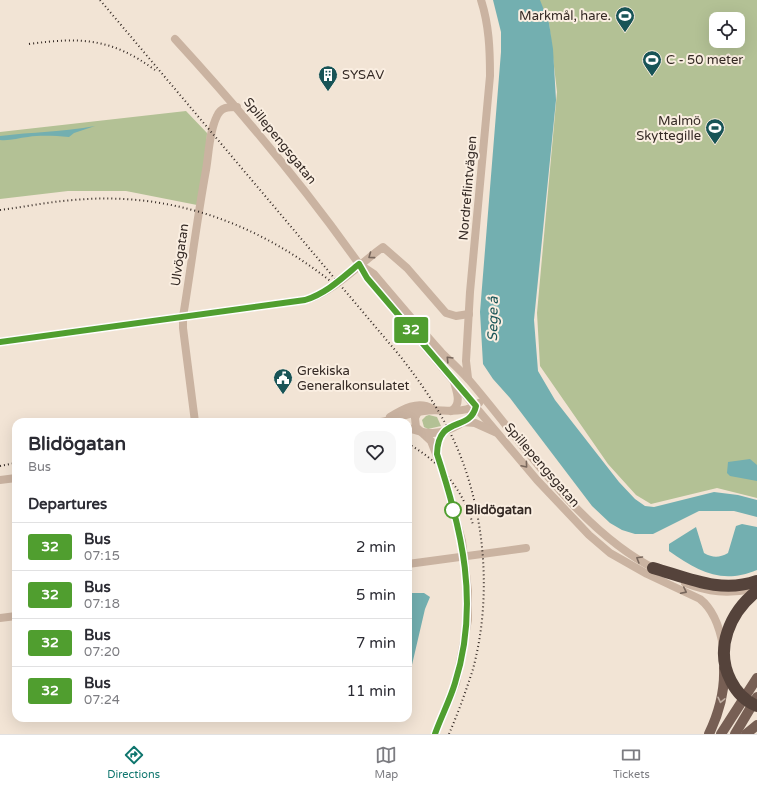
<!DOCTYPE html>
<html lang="en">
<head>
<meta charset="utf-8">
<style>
  body { margin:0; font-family:"Varela Round",sans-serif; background:#f7f7f7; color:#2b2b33; height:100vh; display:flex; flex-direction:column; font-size:15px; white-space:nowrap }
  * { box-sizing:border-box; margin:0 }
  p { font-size:13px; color:#7c7c81 }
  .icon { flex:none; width:22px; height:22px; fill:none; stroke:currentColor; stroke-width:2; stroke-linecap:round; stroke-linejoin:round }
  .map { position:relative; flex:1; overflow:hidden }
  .sheet { position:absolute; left:12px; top:418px; width:400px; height:304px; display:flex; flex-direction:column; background:#fff; border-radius:12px; box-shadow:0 4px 16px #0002 }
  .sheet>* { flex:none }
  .badge { padding:0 8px; border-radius:3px; font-size:14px; line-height:26px }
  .fabs { position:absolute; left:709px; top:12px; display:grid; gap:8px }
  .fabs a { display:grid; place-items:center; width:36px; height:36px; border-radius:8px; background:#fff; box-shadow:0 4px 16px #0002; font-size:20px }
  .map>.badge { position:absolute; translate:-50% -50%; box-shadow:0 0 0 2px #fff }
  h2 { padding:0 16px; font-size:15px; line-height:36px }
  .round { display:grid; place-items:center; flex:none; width:42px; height:42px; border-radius:12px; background:#f7f7f7 }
  .overview { display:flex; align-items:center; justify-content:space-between; height:68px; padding:0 16px }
  h1 { font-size:19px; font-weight:700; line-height:30px }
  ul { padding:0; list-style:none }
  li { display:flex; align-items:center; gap:12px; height:48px; padding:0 16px; border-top:1px solid #e1e1e2 }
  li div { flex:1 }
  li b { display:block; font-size:15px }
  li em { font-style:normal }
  li .badge { min-width:44px; font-weight:700; text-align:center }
  .tabs { display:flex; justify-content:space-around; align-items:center; height:56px; border-top:1px solid #e1e1e2; background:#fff; font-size:11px; color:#7c7c81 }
  .tabs a { display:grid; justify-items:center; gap:2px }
  .tabs .selected { color:#0f766e }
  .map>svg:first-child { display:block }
  .green { fill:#b3c195; fill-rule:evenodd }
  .water { fill:#73afb0 }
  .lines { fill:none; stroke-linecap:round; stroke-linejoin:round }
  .minor { stroke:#cab3a1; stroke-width:8 }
  .major { stroke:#775f54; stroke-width:10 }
  .highway { stroke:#55433b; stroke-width:12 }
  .rail { stroke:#342924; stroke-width:2; stroke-dasharray:1 3; stroke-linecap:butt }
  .oneway { stroke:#78675c }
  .oneway2 { stroke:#bfaea2 }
  .line-casing { stroke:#fff; stroke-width:9 }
  .line { stroke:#509e2f; stroke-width:6 }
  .stop-dot { fill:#fff; stroke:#509e2f; stroke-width:2 }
  .labels { text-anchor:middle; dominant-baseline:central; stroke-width:4; stroke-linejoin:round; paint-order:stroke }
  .poi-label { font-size:13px; fill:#342924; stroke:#faeee1; text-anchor:start }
  .street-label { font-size:13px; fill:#342924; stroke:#faeee1 }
  .stop-label { font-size:13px; font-weight:bold; fill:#342924; stroke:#faeee1; text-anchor:start }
  .water-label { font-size:14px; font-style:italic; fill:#185457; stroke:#faeee1 }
</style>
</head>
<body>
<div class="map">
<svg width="757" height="734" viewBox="0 0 757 734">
  <rect width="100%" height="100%" fill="#f2e4d5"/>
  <!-- green -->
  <g class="green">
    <path d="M539,0H757V498L717,488L651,504L636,495L608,464L540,366L537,313L557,92L549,23ZM716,19H738V41H716Z"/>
    <polygon points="186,111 207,133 206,154 197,205 126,191 68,191 0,199 0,132"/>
    <polygon points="429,415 437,417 441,426 428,429 424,427 422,420 426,416"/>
  </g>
  <!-- water -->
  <g class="water">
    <polygon points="493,0 540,0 549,23 553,49 556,100 534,320 538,371 555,400 619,482 635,499 645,506 654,507 714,492 738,495 757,500 757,517 734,511 699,511 653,534 635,534 622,530 610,523 592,506 510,398 493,379 483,364 480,312 501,52 501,32"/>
    <path d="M95,126L74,133L69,137C55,136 41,135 28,137C18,138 10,141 0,140V136C32,132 63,132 95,126Z"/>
    <polygon points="750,459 757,465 757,481 730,476 727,473 728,462"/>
    <path d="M742,524L757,527V570C721,585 698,571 669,551V544L696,527L704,553C713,558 719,558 728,553L736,526Z"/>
    <polygon points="408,593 424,593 430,597 425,609 408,682"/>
  </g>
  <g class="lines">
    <!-- minor -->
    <g class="minor">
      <path d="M175,39C241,111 303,185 359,264L367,278L537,480L589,535L610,553L647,574L700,599C714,610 720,629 723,646"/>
      <path d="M362,266L374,274C396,300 418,326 441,352C450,361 460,370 469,380C524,444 580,532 657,570"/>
      <path d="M0,342L305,300C334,292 359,264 383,247L407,268L446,313L456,316L469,314"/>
      <path d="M468,378L466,361L470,292L490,76C490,49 489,25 481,0"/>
      <path d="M451,411C462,405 457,392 454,382"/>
      <polyline points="418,412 415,418 416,427 431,441 442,469 462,541 468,591 468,620 456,683 435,734"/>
      <path d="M390,417C403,409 418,400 433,409"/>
      <path d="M195,422L183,328V317C191,268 197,219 206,170C209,153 209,132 217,116C221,107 228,107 237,107"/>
      <path d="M381,422C395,419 409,413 424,411C441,408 463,416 479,403"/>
      <polyline points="462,422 475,423 495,432"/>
      <path d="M408,428C416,430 425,434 433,433C448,432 473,421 475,406"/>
      <polyline points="0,480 16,478"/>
      <polyline points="408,564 526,548"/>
      <path d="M685,583C709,592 727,594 752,589"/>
      <polyline points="0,618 16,616"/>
    </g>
    <!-- major -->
    <g class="major">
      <path d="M709,734C719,713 725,692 724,668"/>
      <polyline points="721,734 757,678"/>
      <polyline points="735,734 757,697"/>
      <polyline points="746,734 757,725"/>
    </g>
    <!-- highway -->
    <g class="highway">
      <path d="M653,568C688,578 721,594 757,581"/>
      <path d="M757,591C730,612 714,649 731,681C737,693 745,701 757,706"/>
    </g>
    <!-- rail -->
    <g class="rail">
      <path d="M100,0L400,356C425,388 448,422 462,460C486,524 491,602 473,669C466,691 458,713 449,734"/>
      <path d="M29,44C81,37 111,38 155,70"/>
      <path d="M0,210C24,207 48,202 73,200C171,191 257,223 333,283"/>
      <path d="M408,444C439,460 464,491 473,525"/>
      <polyline points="0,466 16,463"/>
    </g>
  </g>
  <!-- one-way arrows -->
  <defs><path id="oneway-chevron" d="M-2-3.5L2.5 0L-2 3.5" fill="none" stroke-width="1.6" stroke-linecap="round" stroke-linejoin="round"/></defs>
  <g class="oneway">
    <use href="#oneway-chevron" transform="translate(371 256) rotate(144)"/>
    <use href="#oneway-chevron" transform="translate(449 359) rotate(-134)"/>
    <use href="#oneway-chevron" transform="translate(525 465) rotate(50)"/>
    <use href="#oneway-chevron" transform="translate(639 559) rotate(-149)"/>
    <use href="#oneway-chevron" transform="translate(684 591) rotate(26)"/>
  </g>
  <use class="oneway2" href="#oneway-chevron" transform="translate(721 700) rotate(103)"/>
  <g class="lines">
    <!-- line casing -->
    <g class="line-casing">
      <path id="line" d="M0,342L305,300C327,293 342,278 359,264L367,278L476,406C470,433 438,414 437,454C462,530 480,604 455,683C450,700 441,717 435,734"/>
    </g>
    <!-- line -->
    <use href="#line" class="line"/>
  </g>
  <!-- icons -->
  <defs>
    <g id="stadium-pin" transform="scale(1)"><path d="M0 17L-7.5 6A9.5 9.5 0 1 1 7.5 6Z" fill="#185457" stroke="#faeee1"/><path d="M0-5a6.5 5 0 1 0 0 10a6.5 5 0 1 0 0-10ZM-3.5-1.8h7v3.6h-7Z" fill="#fff"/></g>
    <g id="building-pin" transform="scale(1)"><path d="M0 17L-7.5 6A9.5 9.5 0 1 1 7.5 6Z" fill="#185457" stroke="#faeee1"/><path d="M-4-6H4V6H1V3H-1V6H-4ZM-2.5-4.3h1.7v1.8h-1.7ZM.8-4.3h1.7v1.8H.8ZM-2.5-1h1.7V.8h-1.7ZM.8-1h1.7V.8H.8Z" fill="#fff"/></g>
    <g id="civic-pin" transform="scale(1)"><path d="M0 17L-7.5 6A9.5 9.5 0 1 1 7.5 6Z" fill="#185457" stroke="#faeee1"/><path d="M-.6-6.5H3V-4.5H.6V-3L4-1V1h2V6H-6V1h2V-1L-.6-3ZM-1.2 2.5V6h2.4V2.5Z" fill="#fff"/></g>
  </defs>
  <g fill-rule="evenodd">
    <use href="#stadium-pin" x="625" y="16"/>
    <use href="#stadium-pin" x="652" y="60"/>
    <use href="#building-pin" x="328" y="75"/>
    <use href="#stadium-pin" x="715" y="128"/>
    <use href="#civic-pin" x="283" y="378"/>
  </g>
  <!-- markers -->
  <circle class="stop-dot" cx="453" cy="510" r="8"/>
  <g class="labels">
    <!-- poi labels -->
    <g class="poi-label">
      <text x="611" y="16" text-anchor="end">Markmål, hare.</text>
      <text x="666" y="60">C - 50 meter</text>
      <text x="342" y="75">SYSAV</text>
      <text x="701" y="121" text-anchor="end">Malmö<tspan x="701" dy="15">Skyttegille</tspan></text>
      <text x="297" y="371">Grekiska<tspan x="297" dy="15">Generalkonsulatet</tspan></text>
    </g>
    <!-- street labels -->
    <g class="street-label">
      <text transform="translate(280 141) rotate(51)">Spillepengsgatan</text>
      <text transform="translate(468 188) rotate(-85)">Nordreflintvägen</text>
      <text transform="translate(180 255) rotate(-82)">Ulvögatan</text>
      <text transform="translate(542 465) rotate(49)">Spillepengsgatan</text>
    </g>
    <!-- stop labels -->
    <g class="stop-label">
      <text x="465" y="510">Blidögatan</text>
    </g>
    <!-- water labels -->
    <g class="water-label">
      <text transform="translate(493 319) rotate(-89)">Sege å</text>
    </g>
  </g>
</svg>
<div class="fabs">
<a><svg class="icon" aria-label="locate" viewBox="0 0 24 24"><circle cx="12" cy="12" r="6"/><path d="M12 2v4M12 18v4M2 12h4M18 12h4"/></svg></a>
</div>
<b class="badge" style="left:411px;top:330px;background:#509e2f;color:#fff">32</b>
<section class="sheet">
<div class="overview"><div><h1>Blidögatan</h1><p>Bus</p></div><a class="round"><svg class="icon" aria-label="heart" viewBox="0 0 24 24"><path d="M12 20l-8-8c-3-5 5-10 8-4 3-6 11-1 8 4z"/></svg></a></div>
<h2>Departures</h2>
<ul>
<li><span class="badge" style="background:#509e2f;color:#fff">32</span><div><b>Bus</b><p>07:15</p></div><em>2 min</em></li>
<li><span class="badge" style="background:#509e2f;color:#fff">32</span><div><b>Bus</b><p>07:18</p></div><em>5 min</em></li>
<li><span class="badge" style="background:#509e2f;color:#fff">32</span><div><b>Bus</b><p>07:20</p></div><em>7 min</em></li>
<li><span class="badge" style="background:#509e2f;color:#fff">32</span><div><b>Bus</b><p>07:24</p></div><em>11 min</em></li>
</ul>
</section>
</div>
<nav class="tabs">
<a class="selected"><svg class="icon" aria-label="directions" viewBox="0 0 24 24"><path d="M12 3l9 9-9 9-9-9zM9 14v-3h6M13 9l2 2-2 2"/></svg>Directions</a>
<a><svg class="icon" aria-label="map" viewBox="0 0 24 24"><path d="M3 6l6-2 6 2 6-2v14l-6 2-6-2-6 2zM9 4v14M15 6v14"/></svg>Map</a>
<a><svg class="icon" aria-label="tickets" viewBox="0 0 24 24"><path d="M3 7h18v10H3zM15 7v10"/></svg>Tickets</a>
</nav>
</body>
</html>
